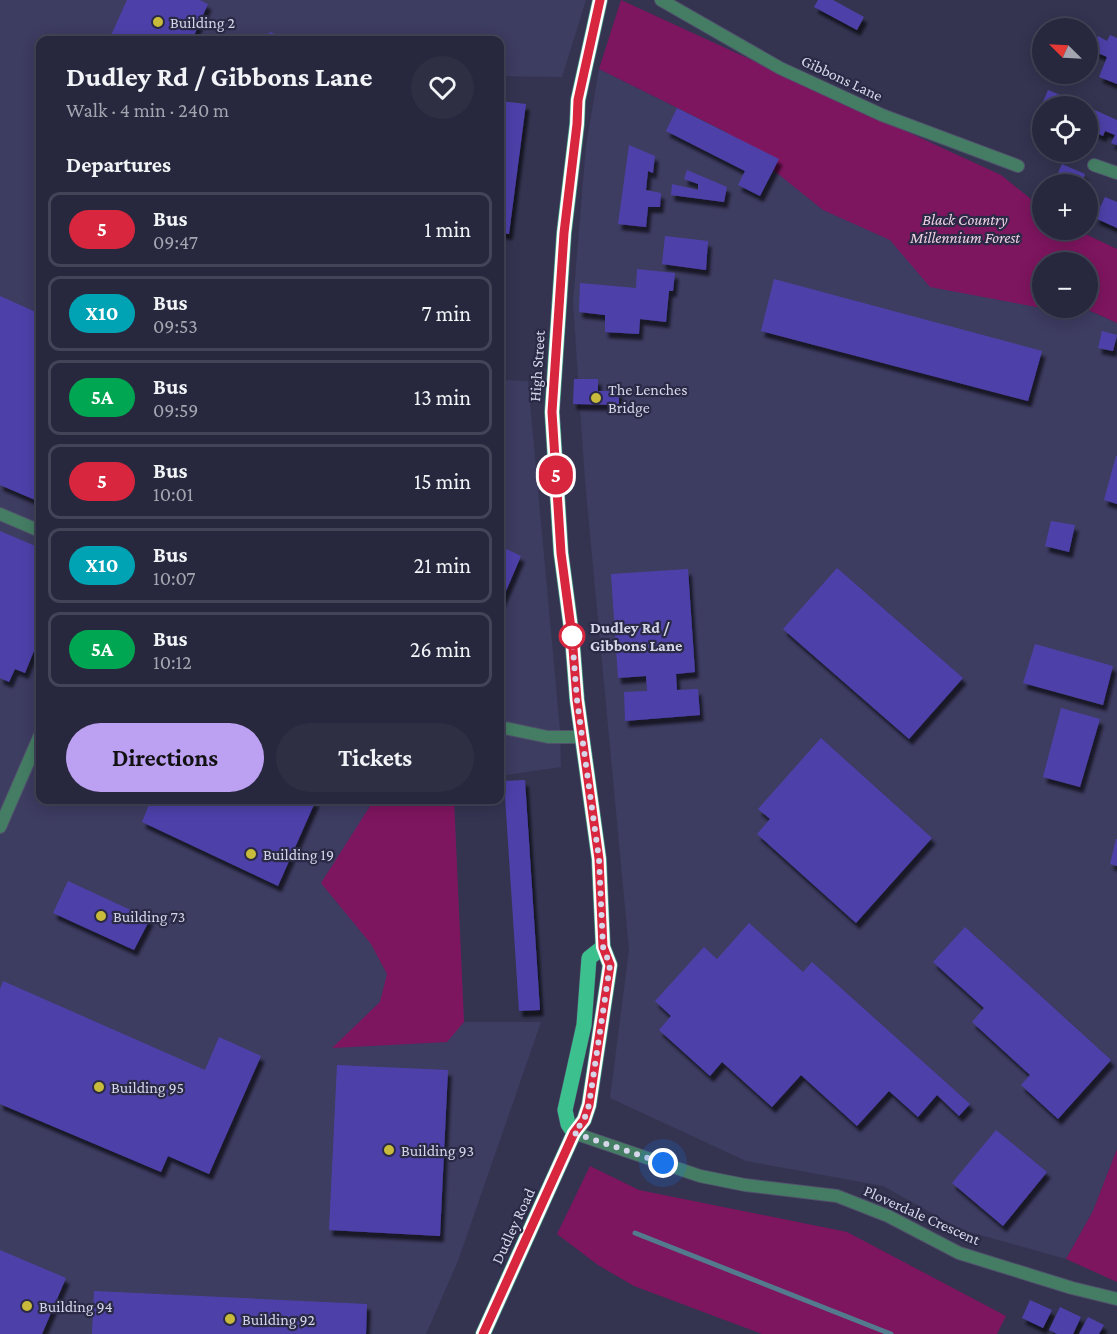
<!DOCTYPE html>
<html lang="en">
<head>
<meta charset="utf-8">
<style>
  body { margin:0; font-family:"Crimson Pro",serif; background:#2f2f44; color:#f1f3f6; height:100vh; display:flex; flex-direction:column; font-size:22px; white-space:nowrap }
  * { box-sizing:border-box; margin:0 }
  p { font-size:20px; color:#a4a5b0 }
  .icon { flex:none; width:33px; height:33px; fill:none; stroke:currentColor; stroke-width:2; stroke-linecap:round; stroke-linejoin:round }
  .map { position:relative; flex:1; overflow:hidden }
  .details { position:absolute; left:36px; top:36px; width:468px; height:768px; display:flex; flex-direction:column; background:#27273d; border-radius:12px; box-shadow:0 3px 15px #0003,0 0 0 2px #434457 }
  .details>* { flex:none }
  .badge { padding:0 12px; border-radius:20px; font-size:21px; line-height:39px }
  .needle { width:39px; rotate:294deg }
  .buttons { position:absolute; left:1032px; top:18px; display:grid; gap:12px }
  .buttons a { display:grid; place-items:center; width:66px; height:66px; border-radius:50%; background:#27273d; box-shadow:0 3px 15px #0003,0 0 0 2px #434457; font-size:30px }
  .you { position:absolute; width:30px; height:30px; margin:-15px; border:4px solid #fff; border-radius:50%; background:#1a73e8; box-shadow:0 0 0 9px #1a73e833 }
  .map>.badge { position:absolute; translate:-50% -50%; box-shadow:0 0 0 3px #fff }
  h2 { padding:0 30px; font-size:22px; line-height:54px }
  .round { display:grid; place-items:center; flex:none; width:63px; height:63px; border-radius:32px; background:#2f2f44 }
  .overview { display:flex; align-items:center; justify-content:space-between; height:102px; padding:0 30px }
  h1 { font-size:28px; font-weight:700; line-height:45px }
  .primary-button { display:flex; gap:12px; margin-top:auto; padding:12px 30px }
  .primary-button a { flex:1; height:69px; border-radius:36px; background:#bca0f2; color:#111; font-size:24px; font-weight:700; line-height:69px; text-align:center }
  .primary-button a+a { background:#2f2f44; color:#f1f3f6 }
  ul { padding:0; list-style:none }
  li { display:flex; align-items:center; gap:18px; height:75px; margin:0 12px 9px; padding:0 18px; border:3px solid #434457; border-radius:12px }
  li div { flex:1 }
  li b { display:block; font-size:22px }
  li em { font-style:normal }
  li .badge { min-width:66px; font-weight:700; text-align:center }
  .map>svg:first-child { display:block }
  .built { fill:#3d3c61 }
  .green { fill:#7e155f; fill-rule:evenodd }
  .lines { fill:none; stroke-linecap:round; stroke-linejoin:round }
  .stream { stroke:#537a8d; stroke-width:5 }
  .building { fill:#4e41a9; filter:url(#shadow) }
  .minor-casing { stroke:#51516c; stroke-width:14 }
  .primary-casing { stroke:#51516c; stroke-width:16 }
  .minor { stroke:#447d64; stroke-width:12 }
  .primary { stroke:#3bc08e; stroke-width:15 }
  .line-casing { stroke:#fff; stroke-width:14 }
  .line { stroke:#d7263d; stroke-width:9 }
  .walk { stroke:#d5d6e9; stroke-width:6; stroke-dasharray:0 10.8 }
  .poi-dot { fill:#c8bb3b; stroke:#2a2a46; stroke-width:2 }
  .stop-dot { fill:#fff; stroke:#d7263d; stroke-width:3 }
  .labels { text-anchor:middle; dominant-baseline:central; stroke-width:4.5; stroke-linejoin:round; paint-order:stroke }
  .poi-label { font-size:16px; fill:#d5d6e9; stroke:#2a2a46; text-anchor:start }
  .street-label { font-size:16px; fill:#d5d6e9; stroke:#2a2a46 }
  .park-label { font-size:16px; font-style:italic; fill:#eed1e1; stroke:#2a2a46 }
  .stop-label { font-size:16px; font-weight:bold; fill:#d5d6e9; stroke:#2a2a46; text-anchor:start }
</style>
</head>
<body>
<div class="map">
<svg width="1117" height="1334" viewBox="0 0 1117 1334">
  <defs>
    <filter id="shadow"><feDropShadow dx="3.5" dy="6" stdDeviation="1.5" flood-color="#0009"/></filter>
  </defs>
  <rect width="100%" height="100%" fill="#343451"/>
  <!-- built -->
  <g class="built">
    <polygon points="0,0 586,0 562,77 500,76 500,40 40,40 40,800 454,800 464,1022 541,1022 458,1261 426,1334 0,1334"/>
    <polygon points="599,69 726,132 1042,308 1083,308 1117,323 1117,1149 1093,1211 1066,1259 962,1230 883,1186 746,1161 610,1098 629,950 585,481 573,303 586,146"/>
    <polygon points="500,380 528,381 560,730 561,767 500,776"/>
  </g>
  <!-- green -->
  <g class="green">
    <path d="M621,0L1001,175L1042,208V230H1077L1117,249V323L1084,308L1058,311L930,287L890,240L823,210L726,132L599,69ZM1042,262H1088V308H1042Z"/>
    <polygon points="374,800 454,800 464,1022 447,1042 332,1048 380,1002 387,974 371,944 321,883"/>
    <polygon points="1117,1149 1117,1282 1066,1259 1093,1211"/>
    <polygon points="590,1166 639,1190 847,1232 1006,1316 997,1334 762,1334 634,1286 598,1265 557,1234"/>
  </g>
  <g class="lines">
    <!-- stream -->
    <polyline class="stream" points="635,1233 891,1334"/>
  </g>
  <!-- building -->
  <g class="building">
    <polygon points="127,0 200,0 208,4 192,40 109,40"/>
    <polygon points="818,0 833,0 864,17 857,30 814,7"/>
    <polygon points="270,32 290,40 266,40"/>
    <polygon points="1110,35 1117,38 1117,84 1099,77 1107,57 1091,50 1098,36 1107,41"/>
    <polygon points="1048,90 1068,98 1064,106 1042,106 1042,119 1037,117"/>
    <polygon points="500,101 526,104 509,234 500,233"/>
    <polygon points="1088,107 1117,120 1117,145 1111,143 1115,135 1105,131 1103,136 1088,129"/>
    <polygon points="677,108 779,159 760,196 738,185 745,171 666,131"/>
    <polygon points="629,145 655,156 653,173 648,171 646,190 661,193 660,207 648,207 646,227 618,224"/>
    <polygon points="1062,164 1085,174 1081,184 1053,184"/>
    <polygon points="687,170 727,187 724,202 671,195 672,184 698,190 698,184 684,179"/>
    <polygon points="1105,197 1117,202 1117,228 1095,218"/>
    <polygon points="665,236 708,241 706,270 662,264"/>
    <polygon points="637,269 675,273 673,291 669,291 666,322 640,319 639,334 605,332 605,315 579,312 580,283 636,288"/>
    <polygon points="774,279 1042,351 1028,401 761,331"/>
    <polygon points="0,296 40,314 40,502 0,485"/>
    <polygon points="1102,331 1117,335 1113,351 1098,348"/>
    <polygon points="574,379 598,379 598,391 619,391 619,405 573,404"/>
    <polygon points="1116,456 1117,456 1117,504 1104,500"/>
    <polygon points="1051,521 1075,525 1069,552 1045,546"/>
    <polygon points="0,531 40,548 40,636 25,673 15,669 9,682 0,678"/>
    <polygon points="500,546 521,556 500,605"/>
    <polygon points="837,568 963,678 909,739 783,629"/>
    <polygon points="688,569 695,672 676,674 677,690 698,689 700,715 625,721 624,692 647,691 646,676 618,678 611,574"/>
    <polygon points="1035,644 1113,666 1103,705 1023,683"/>
    <polygon points="1061,708 1100,719 1080,787 1043,777"/>
    <polygon points="821,738 932,838 856,923 757,834 770,819 758,809"/>
    <polygon points="525,780 540,1010 519,1011 504,781"/>
    <polygon points="151,800 316,800 278,886 142,822"/>
    <polygon points="1116,839 1117,839 1117,866 1110,864"/>
    <polygon points="68,881 150,919 134,950 53,913"/>
    <polygon points="749,923 803,972 812,962 970,1104 959,1116 937,1095 918,1117 889,1091 857,1126 801,1075 772,1107 722,1062 710,1076 659,1030 671,1016 655,1001 704,947 717,959"/>
    <polygon points="965,927 1111,1060 1058,1119 1021,1085 1030,1075 972,1022 984,1008 933,962"/>
    <polygon points="3,981 205,1070 219,1037 261,1056 209,1174 168,1156 161,1172 0,1104 0,989"/>
    <polygon points="337,1065 448,1070 440,1236 329,1230"/>
    <polygon points="996,1130 1047,1172 1003,1226 952,1183"/>
    <polygon points="0,1250 66,1278 42,1334 0,1334"/>
    <polygon points="94,1291 367,1304 366,1334 92,1334"/>
    <polygon points="1030,1300 1052,1310 1043,1328 1022,1318"/>
    <polygon points="1060,1307 1081,1317 1073,1334 1057,1334 1049,1330"/>
    <polygon points="1088,1317 1104,1325 1099,1334 1079,1334"/>
  </g>
  <g class="lines">
    <!-- minor casing -->
    <g class="minor-casing">
      <g id="minor">
        <polyline points="661,0 780,68 882,115 1018,166"/>
        <polyline points="1094,165 1117,173"/>
        <polyline points="0,514 40,531"/>
        <polyline points="500,727 548,737 582,737"/>
        <polyline points="0,827 40,735"/>
        <polyline points="574,1133 700,1176 745,1185 837,1196 888,1216 959,1253 1072,1288 1117,1299"/>
      </g>
    </g>
    <!-- primary casing -->
    <g class="primary-casing">
      <g id="primary">
        <polyline points="574,1133 568,1124 565,1110 584,1025 589,958 603,947"/>
        <polyline points="483,1334 574,1133 584,1120 589,1105 610,965 603,947 599,859 577,700 572,636 561,553 552,412 564,233 577,124 578,100 600,0"/>
      </g>
    </g>
    <!-- minor -->
    <use href="#minor" class="minor"/>
    <!-- primary -->
    <use href="#primary" class="primary"/>
  </g>
  <g class="lines">
    <!-- line casing -->
    <g class="line-casing">
      <polyline id="line" points="483,1334 574,1133 584,1120 589,1105 610,965 603,947 599,859 577,700 572,636 561,553 552,412 564,233 577,124 578,100 600,0"/>
    </g>
    <!-- line -->
    <use href="#line" class="line"/>
    <!-- walk -->
    <polyline class="walk" points="572,636 577,700 599,859 603,947 610,965 589,1105 584,1120 574,1133 663,1163"/>
  </g>
  <!-- markers -->
  <g class="poi-dot">
    <circle cx="158" cy="22" r="6"/>
    <circle cx="596" cy="398" r="6"/>
    <circle cx="251" cy="854" r="6"/>
    <circle cx="101" cy="916" r="6"/>
    <circle cx="99" cy="1087" r="6"/>
    <circle cx="389" cy="1150" r="6"/>
    <circle cx="27" cy="1306" r="6"/>
    <circle cx="230" cy="1319" r="6"/>
  </g>
  <circle class="stop-dot" cx="572" cy="636" r="12"/>
  <g class="labels">
    <!-- poi labels -->
    <g class="poi-label">
      <text x="170" y="22">Building 2</text>
      <text x="608" y="389">The Lenches<tspan x="608" dy="18">Bridge</tspan></text>
      <text x="263" y="854">Building 19</text>
      <text x="113" y="916">Building 73</text>
      <text x="111" y="1087">Building 95</text>
      <text x="401" y="1150">Building 93</text>
      <text x="39" y="1306">Building 94</text>
      <text x="242" y="1319">Building 92</text>
    </g>
    <!-- street labels -->
    <g class="street-label">
      <text transform="translate(842 78) rotate(25)">Gibbons Lane</text>
      <text transform="translate(537 366) rotate(-86)">High Street</text>
      <text transform="translate(922 1215) rotate(24)">Ploverdale Crescent</text>
      <text transform="translate(513 1226) rotate(-65)">Dudley Road</text>
    </g>
    <!-- park labels -->
    <g class="park-label">
      <text x="965" y="219">Black Country<tspan x="965" dy="18">Millennium Forest</tspan></text>
    </g>
    <!-- stop labels -->
    <g class="stop-label">
      <text x="590" y="627">Dudley Rd /<tspan x="590" dy="18">Gibbons Lane</tspan></text>
    </g>
  </g>
</svg>
<div class="buttons">
<a><svg class="needle" viewBox="-14 -14 28 28"><path d="M0-13l5 13h-10z" fill="#e53935"/><path d="M0 13l5-13h-10z" fill="#a4a5b0"/></svg></a>
<a><svg class="icon" aria-label="locate" viewBox="0 0 24 24"><circle cx="12" cy="12" r="6"/><path d="M12 2v4M12 18v4M2 12h4M18 12h4"/></svg></a>
<a>+</a>
<a>−</a>
</div>
<div class="you" style="left:663px;top:1163px"></div>
<b class="badge" style="left:556px;top:475px;background:#d7263d;color:#fff">5</b>
<section class="details">
<div class="overview"><div><h1>Dudley Rd / Gibbons Lane</h1><p>Walk · 4 min · 240 m</p></div><a class="round"><svg class="icon" aria-label="heart" viewBox="0 0 24 24"><path d="M12 20l-8-8c-3-5 5-10 8-4 3-6 11-1 8 4z"/></svg></a></div>
<h2>Departures</h2>
<ul>
<li><span class="badge" style="background:#d7263d;color:#fff">5</span><div><b>Bus</b><p>09:47</p></div><em>1 min</em></li>
<li><span class="badge" style="background:#00a3b4;color:#fff">X10</span><div><b>Bus</b><p>09:53</p></div><em>7 min</em></li>
<li><span class="badge" style="background:#00a651;color:#fff">5A</span><div><b>Bus</b><p>09:59</p></div><em>13 min</em></li>
<li><span class="badge" style="background:#d7263d;color:#fff">5</span><div><b>Bus</b><p>10:01</p></div><em>15 min</em></li>
<li><span class="badge" style="background:#00a3b4;color:#fff">X10</span><div><b>Bus</b><p>10:07</p></div><em>21 min</em></li>
<li><span class="badge" style="background:#00a651;color:#fff">5A</span><div><b>Bus</b><p>10:12</p></div><em>26 min</em></li>
</ul>
<div class="primary-button"><a>Directions</a><a>Tickets</a></div>
</section>
</div>
</body>
</html>
